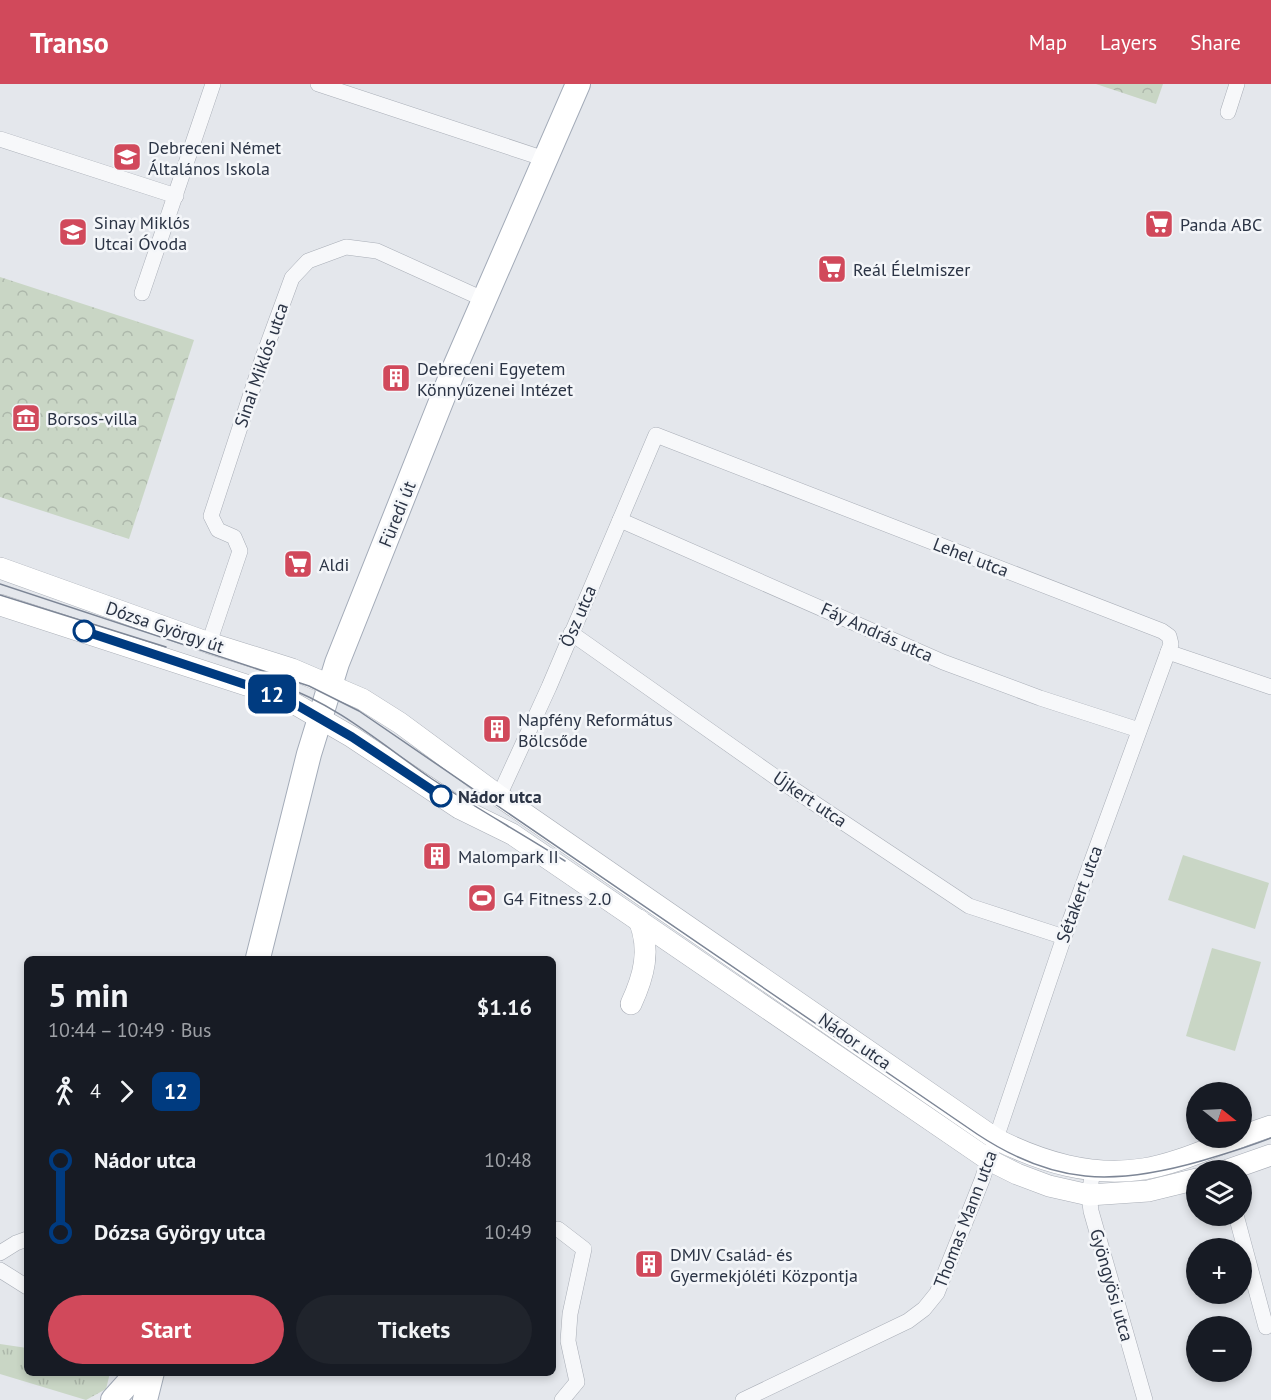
<!DOCTYPE html>
<html lang="en">
<head>
<meta charset="utf-8">
<style>
  body { margin:0; font-family:"PT Sans",sans-serif; background:#20242c; color:#f1f3f6; height:100vh; display:flex; flex-direction:column; font-size:22px; white-space:nowrap }
  * { box-sizing:border-box; margin:0 }
  p { font-size:20px; color:#9ea1a6 }
  .icon { flex:none; width:33px; height:33px; fill:none; stroke:currentColor; stroke-width:2; stroke-linecap:round; stroke-linejoin:round }
  .map { position:relative; flex:1; overflow:hidden }
  .panel { position:absolute; left:24px; top:872px; width:532px; height:420px; display:flex; flex-direction:column; background:#171b24; border-radius:9px; box-shadow:0 3px 9px #0003 }
  .panel>* { flex:none }
  .badge { padding:0 12px; border-radius:9px; font-size:21px; line-height:39px }
  .needle { width:39px; rotate:108deg }
  .controls { position:absolute; left:1186px; top:998px; display:grid; gap:12px }
  .controls a { display:grid; place-items:center; width:66px; height:66px; border-radius:50%; background:#171b24; box-shadow:0 3px 9px #0003; font-size:30px }
  .map>.badge { position:absolute; translate:-50% -50%; box-shadow:0 0 0 3px #fff }
  .legs { display:flex; align-items:center; gap:9px; height:66px; padding:0 24px; font-size:20px }
  .legs p { margin-inline-start:auto }
  .overview { display:flex; align-items:center; justify-content:space-between; height:102px; padding:0 24px }
  h1 { font-size:33px; font-weight:700; line-height:45px }
  .button { display:flex; gap:12px; margin-top:auto; padding:12px 24px }
  .button a { flex:1; height:69px; border-radius:36px; background:#d1495b; color:#fff; font-size:24px; font-weight:700; line-height:69px; text-align:center }
  .button a+a { background:#20242c; color:#f1f3f6 }
  ul { padding:0 24px; list-style:none }
  li { display:flex; align-items:center; gap:21px; height:72px; font-size:22px }
  li i { display:grid; place-items:center; width:9px; height:100%; margin:0 8px; background:currentColor }
  li i::after { content:''; width:15px; height:15px; margin:-8px; border:4px solid; border-radius:50%; background:#171b24 }
  li p { margin-inline-start:auto }
  li:first-child i { background:linear-gradient(#0000 50%,currentColor 0) }
  li:last-child i { background:linear-gradient(currentColor 50%,#0000 0) }
  header { display:flex; align-items:center; gap:36px; box-sizing:border-box; height:84px; padding:0 30px; background:#d1495b; color:#fff }
  header strong { font-size:28px }
  nav { display:flex; gap:33px; margin-inline-start:auto; font-size:21px }
  .map>svg:first-child { display:block }
  .grass { fill:url(#grass-tufts) }
  .park { fill:url(#park-crowns) }
  .pitch { fill:#c9d6c5 }
  .lines { fill:none; stroke-linecap:round; stroke-linejoin:round }
  .street-casing { stroke:#a9aeb7; stroke-width:16 }
  .secondary-casing { stroke:#a9aeb7; stroke-width:22 }
  .primary-casing { stroke:#a3abb8; stroke-width:26 }
  .street { stroke:#f7f8fa; stroke-width:15 }
  .secondary { stroke:#fff; stroke-width:21 }
  .primary { stroke:#fff; stroke-width:24 }
  .tram { stroke:#7d8696; stroke-width:1.5 }
  .line-1-casing { stroke:#fff; stroke-width:14 }
  .line-1 { stroke:#003b80; stroke-width:9 }
  .stop-1-dot { fill:#fff; stroke:#003b80; stroke-width:3 }
  .labels { text-anchor:middle; dominant-baseline:central; stroke-width:5; stroke-linejoin:round; paint-order:stroke }
  .poi-label { font-size:18px; fill:#2b3445; stroke:#f4f6f9; text-anchor:start }
  .street-label { font-size:18px; fill:#2b3445; stroke:#f4f6f9 }
  .stop-label { font-size:18px; font-weight:bold; fill:#2b3445; stroke:#f4f6f9; text-anchor:start }
</style>
</head>
<body>
<header>
<strong>Transo</strong>
<nav><a>Map</a><a>Layers</a><a>Share</a></nav>
</header>
<div class="map">
<svg width="1271" height="1316" viewBox="0 0 1271 1316">
  <defs>
    <pattern id="grass-tufts" width="24" height="20" patternUnits="userSpaceOnUse" patternTransform="scale(1.5)"><rect width="24" height="20" fill="#c9d6c5"/><path d="M3 7l-1-3M5 7V3M7 7l1-3M15 17l-1-3M17 17v-4M19 17l1-3" fill="none" stroke="#adb8ab"/></pattern>
    <pattern id="park-crowns" width="20" height="18" patternUnits="userSpaceOnUse" patternTransform="scale(1.5)"><rect width="20" height="18" fill="#c9d6c5"/><path d="M2 6a3 3 0 1 1 6 0M12 15a3 3 0 1 1 6 0" fill="none" stroke="#adb8ab"/></pattern>
  </defs>
  <rect width="100%" height="100%" fill="#e4e7ec"/>
  <!-- grass -->
  <polygon class="grass" points="0,1260 27,1264 27,1288 110,1289 106,1305 86,1316 0,1290"/>
  <!-- park -->
  <g class="park">
    <polygon points="1096,0 1163,0 1156,20"/>
    <polygon points="0,193 194,256 129,455 0,413"/>
  </g>
  <!-- pitch -->
  <g class="pitch">
    <polygon points="1183,771 1269,799 1255,845 1168,816"/>
    <polygon points="1212,864 1261,878 1235,967 1186,952"/>
  </g>
  <g class="lines">
    <!-- street casing -->
    <g class="street-casing">
      <g id="street">
        <polyline points="318,0 545,75"/>
        <polyline points="1228,28 1237,0"/>
        <polyline points="0,55 176,112"/>
        <polyline points="142,209 213,0"/>
        <polyline points="620,436 943,578 1040,614 1139,646"/>
        <polyline points="571,549 781,697 969,822 1064,853"/>
        <polyline points="209,559 240,467 234,453 218,446 211,432 263,273 292,194 308,177 346,163 377,167 483,215"/>
        <polyline points="499,712 549,603 656,351 1162,547 1169,552 1171,560 1168,568 1271,603"/>
        <polyline points="1093,1086 1089,1111 1091,1127 1145,1316"/>
        <polyline points="1236,1131 1266,1243"/>
        <polyline points="558,1145 584,1165 570,1230 568,1257 577,1298 562,1316"/>
        <polyline points="0,1169 16,1159 27,1155"/>
        <polyline points="0,1186 27,1203"/>
        <polyline points="743,1316 908,1237 924,1225 937,1209 982,1096 1064,853 1168,568"/>
      </g>
    </g>
    <!-- secondary casing -->
    <g class="secondary-casing">
      <g id="secondary">
        <path d="M0,484L209,559L292,585L362,615L400,639L499,712L996,1055C1042,1078 1091,1093 1143,1085C1176,1080 1209,1064 1240,1053"/>
        <polyline points="0,521 283,613 352,653 459,724 512,750 989,1076 1017,1090 1049,1102 1089,1111 1148,1107 1197,1095"/>
        <path d="M631,920C644,892 651,866 639,836"/>
        <polyline points="1242,1052 1271,1042"/>
        <polyline points="1228,1086 1271,1071"/>
      </g>
    </g>
    <!-- primary casing -->
    <g class="primary-casing">
      <g id="primary">
        <polyline points="258,874 309,670 337,579 454,285 578,0"/>
        <polyline points="113,1316 138,1288"/>
        <polyline points="145,1316 152,1288"/>
      </g>
    </g>
    <!-- street -->
    <use href="#street" class="street"/>
    <!-- secondary -->
    <use href="#secondary" class="secondary"/>
    <!-- primary -->
    <use href="#primary" class="primary"/>
    <!-- tram -->
    <g class="tram">
      <path d="M0,500L309,602L359,627L977,1050C1054,1101 1114,1102 1201,1077C1225,1070 1248,1063 1271,1054"/>
      <polyline points="0,511 166,563"/>
      <path d="M280,601C336,620 384,662 432,695C476,724 521,749 565,777"/>
    </g>
  </g>
  <g class="lines">
    <!-- line-1 casing -->
    <g class="line-1-casing">
      <polyline id="line-1" points="84,547 283,613 352,653 441,712"/>
    </g>
    <!-- line-1 -->
    <use href="#line-1" class="line-1"/>
  </g>
  <!-- icons -->
  <defs>
    <g id="school-square" transform="scale(1.5)"><rect x="-9" y="-9" width="18" height="18" rx="4" fill="#d1495b" stroke="#f4f6f9"/><path d="M0-5L7-2L0 1L-7-2ZM-4 1L0 2.5L4 1V4Q0 6-4 4Z" fill="#fff"/></g>
    <g id="supermarket-square" transform="scale(1.5)"><rect x="-9" y="-9" width="18" height="18" rx="4" fill="#d1495b" stroke="#f4f6f9"/><path d="M-6-5.5h2.5l.6 2H6L4.5 2H-2.5L-4.4-4H-6ZM-1.5 3.2a1.3 1.3 0 1 0 .1 0ZM3 3.2a1.3 1.3 0 1 0 .1 0Z" fill="#fff"/></g>
    <g id="building-square" transform="scale(1.5)"><rect x="-9" y="-9" width="18" height="18" rx="4" fill="#d1495b" stroke="#f4f6f9"/><path d="M-4-6H4V6H1V3H-1V6H-4ZM-2.5-4.3h1.7v1.8h-1.7ZM.8-4.3h1.7v1.8H.8ZM-2.5-1h1.7V.8h-1.7ZM.8-1h1.7V.8H.8Z" fill="#fff"/></g>
    <g id="museum-square" transform="scale(1.5)"><rect x="-9" y="-9" width="18" height="18" rx="4" fill="#d1495b" stroke="#f4f6f9"/><path d="M0-6L6-3V-2H-6V-3ZM-5-1h2V3h-2ZM-1-1h2V3h-2ZM3-1h2V3H3ZM-6 4H6V6H-6Z" fill="#fff"/></g>
    <g id="stadium-square" transform="scale(1.5)"><rect x="-9" y="-9" width="18" height="18" rx="4" fill="#d1495b" stroke="#f4f6f9"/><path d="M0-5a6.5 5 0 1 0 0 10a6.5 5 0 1 0 0-10ZM-3.5-1.8h7v3.6h-7Z" fill="#fff"/></g>
  </defs>
  <g fill-rule="evenodd">
    <use href="#school-square" x="127" y="73"/>
    <use href="#supermarket-square" x="1159" y="140"/>
    <use href="#school-square" x="73" y="148"/>
    <use href="#supermarket-square" x="832" y="185"/>
    <use href="#building-square" x="396" y="294"/>
    <use href="#museum-square" x="26" y="334"/>
    <use href="#supermarket-square" x="298" y="480"/>
    <use href="#building-square" x="497" y="645"/>
    <use href="#building-square" x="437" y="772"/>
    <use href="#stadium-square" x="482" y="814"/>
    <use href="#building-square" x="649" y="1180"/>
  </g>
  <!-- markers -->
  <g class="stop-1-dot">
    <circle cx="84" cy="547" r="10"/>
    <circle cx="441" cy="712" r="10"/>
  </g>
  <g class="labels">
    <!-- poi labels -->
    <g class="poi-label">
      <text x="148" y="63">Debreceni Német<tspan x="148" dy="21">Általános Iskola</tspan></text>
      <text x="94" y="138">Sinay Miklós<tspan x="94" dy="21">Utcai Óvoda</tspan></text>
      <text x="1180" y="140">Panda ABC</text>
      <text x="853" y="185">Reál Élelmiszer</text>
      <text x="417" y="284">Debreceni Egyetem<tspan x="417" dy="21">Könnyűzenei Intézet</tspan></text>
      <text x="47" y="334">Borsos-villa</text>
      <text x="319" y="480">Aldi</text>
      <text x="518" y="635">Napfény Református<tspan x="518" dy="21">Bölcsőde</tspan></text>
      <text x="458" y="772">Malompark II</text>
      <text x="503" y="814">G4 Fitness 2.0</text>
      <text x="670" y="1170">DMJV Család- és<tspan x="670" dy="21">Gyermekjóléti Központja</tspan></text>
    </g>
    <!-- street labels -->
    <g class="street-label">
      <text transform="translate(261 281) rotate(-71)">Sinai Miklós utca</text>
      <text transform="translate(397 430) rotate(-68)">Füredi út</text>
      <text transform="translate(971 473) rotate(21)">Lehel utca</text>
      <text transform="translate(578 532) rotate(-67)">Ösz utca</text>
      <text transform="translate(165 543) rotate(19)">Dózsa György út</text>
      <text transform="translate(877 548) rotate(24)">Fáy András utca</text>
      <text transform="translate(810 715) rotate(34)">Újkert utca</text>
      <text transform="translate(1079 810) rotate(-70)">Sétakert utca</text>
      <text transform="translate(855 957) rotate(35)">Nádor utca</text>
      <text transform="translate(965 1135) rotate(-69)">Thomas Mann utca</text>
      <text transform="translate(1112 1201) rotate(74)">Gyöngyösi utca</text>
    </g>
    <!-- stop labels -->
    <g class="stop-label">
      <text x="458" y="712">Nádor utca</text>
    </g>
  </g>
</svg>
<div class="controls">
<a><svg class="needle" viewBox="-14 -14 28 28"><path d="M0-13l5 13h-10z" fill="#e53935"/><path d="M0 13l5-13h-10z" fill="#9ea1a6"/></svg></a>
<a><svg class="icon" aria-label="layers" viewBox="0 0 24 24"><path d="M12 4l9 5-9 5-9-5zM3 14l9 5 9-5"/></svg></a>
<a>+</a>
<a>−</a>
</div>
<b class="badge" style="left:272px;top:610px;background:#003b80;color:#fff">12</b>
<section class="panel">
<div class="overview"><div><h1>5 min</h1><p>10:44 – 10:49 · Bus</p></div><b>$1.16</b></div>
<div class="legs"><svg class="icon" aria-label="walk" viewBox="0 0 24 24"><circle cx="13" cy="4" r="2"/><path d="M13 8l-2 6 4 7M11 14l-3 7M7 12l3-4h3l4 4"/></svg>4<svg class="icon" aria-label="forward" viewBox="0 0 24 24"><path d="M9 5l7 7-7 7"/></svg><b class="badge" style="background:#003b80;color:#fff">12</b></div>
<ul>
<li><i style="color:#003b80"></i><b>Nádor utca</b><p>10:48</p></li>
<li><i style="color:#003b80"></i><b>Dózsa György utca</b><p>10:49</p></li>
</ul>
<div class="button"><a>Start</a><a>Tickets</a></div>
</section>
</div>
</body>
</html>
